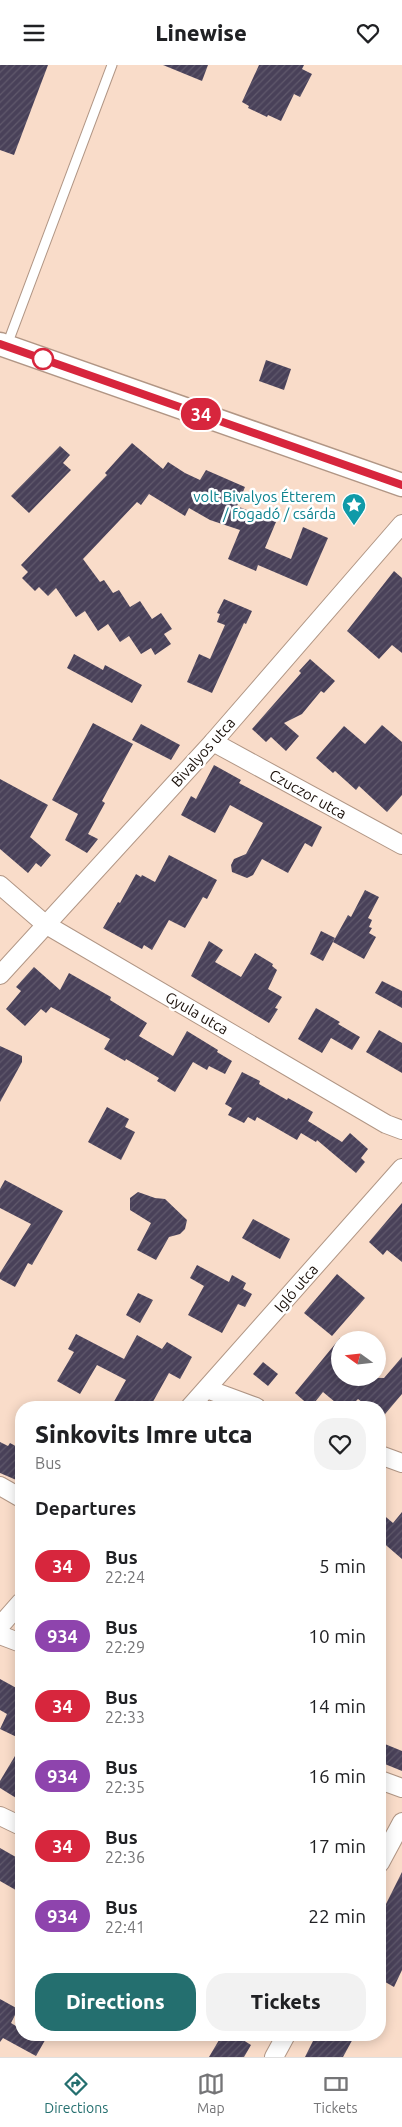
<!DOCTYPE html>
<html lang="en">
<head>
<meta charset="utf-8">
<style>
  body { margin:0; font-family:Ubuntu,sans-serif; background:#f2f2f2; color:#202124; height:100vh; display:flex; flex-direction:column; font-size:19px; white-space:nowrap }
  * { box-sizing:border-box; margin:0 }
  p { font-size:16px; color:#757577 }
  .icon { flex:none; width:28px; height:28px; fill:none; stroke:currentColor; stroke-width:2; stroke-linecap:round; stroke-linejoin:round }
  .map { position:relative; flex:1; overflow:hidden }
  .panel { position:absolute; left:15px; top:1336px; width:371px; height:640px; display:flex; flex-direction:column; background:#fff; border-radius:20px; box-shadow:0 2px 12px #0003 }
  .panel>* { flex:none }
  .badge { padding:0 10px; border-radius:16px; font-size:18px; line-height:32px }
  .needle { width:32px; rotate:285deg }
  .buttons { position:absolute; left:331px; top:1266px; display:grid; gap:10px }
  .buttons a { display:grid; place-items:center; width:55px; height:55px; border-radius:50%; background:#fff; box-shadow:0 2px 12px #0003; font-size:25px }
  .map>.badge { position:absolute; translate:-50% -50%; box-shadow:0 0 0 2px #fff }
  h2 { padding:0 20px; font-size:19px; line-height:45px }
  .round { display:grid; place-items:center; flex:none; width:52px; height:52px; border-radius:20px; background:#f2f2f2 }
  .overview { display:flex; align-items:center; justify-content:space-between; height:85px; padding:0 20px }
  h1 { font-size:24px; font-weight:800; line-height:38px }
  .cta { display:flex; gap:10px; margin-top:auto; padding:10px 20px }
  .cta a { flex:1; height:58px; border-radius:20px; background:#246f6f; color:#fff; font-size:20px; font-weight:800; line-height:58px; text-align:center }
  .cta a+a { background:#f2f2f2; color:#202124 }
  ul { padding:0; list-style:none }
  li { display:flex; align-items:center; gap:15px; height:70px; padding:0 20px }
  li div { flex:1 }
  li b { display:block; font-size:19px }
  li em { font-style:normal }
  li .badge { min-width:55px; font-weight:700; text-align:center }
  header { display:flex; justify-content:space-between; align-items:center; height:65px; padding:0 20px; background:#fff; font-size:22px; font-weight:800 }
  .tabs { display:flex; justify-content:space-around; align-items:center; height:70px; border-top:1px solid #e0e0e0; background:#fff; font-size:14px; color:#757577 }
  .tabs a { display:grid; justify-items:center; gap:2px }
  .tabs .active { color:#246f6f }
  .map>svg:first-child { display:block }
  .building { fill:url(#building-hatch) }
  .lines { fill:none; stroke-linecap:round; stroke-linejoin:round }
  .service-casing { stroke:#b19685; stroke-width:11 }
  .minor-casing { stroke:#b19685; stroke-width:20 }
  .tertiary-casing { stroke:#b19685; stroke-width:25 }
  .service { stroke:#fff; stroke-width:9 }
  .minor { stroke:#fff; stroke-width:18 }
  .tertiary { stroke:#fff; stroke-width:22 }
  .line-casing { stroke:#fff; stroke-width:11 }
  .line { stroke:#d7263d; stroke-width:8 }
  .stop-dot { fill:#fff; stroke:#d7263d; stroke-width:2.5 }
  .labels { text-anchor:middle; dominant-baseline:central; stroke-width:5; stroke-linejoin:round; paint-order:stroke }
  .culture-label { font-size:15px; fill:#0d838f; stroke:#fff; text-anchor:end }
  .street-label { font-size:15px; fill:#1a100a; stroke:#fff }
</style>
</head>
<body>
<header><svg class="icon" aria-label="menu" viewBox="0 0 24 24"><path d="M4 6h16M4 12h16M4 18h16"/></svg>Linewise<svg class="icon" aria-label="heart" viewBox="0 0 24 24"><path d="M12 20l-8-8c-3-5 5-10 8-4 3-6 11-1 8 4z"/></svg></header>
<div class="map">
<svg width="402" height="1992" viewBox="0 0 402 1992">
  <defs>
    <pattern id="building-hatch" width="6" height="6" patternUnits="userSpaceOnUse" patternTransform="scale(1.25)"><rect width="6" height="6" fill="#494159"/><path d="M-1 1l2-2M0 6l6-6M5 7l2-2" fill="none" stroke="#60596c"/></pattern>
  </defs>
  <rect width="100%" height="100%" fill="#f9dcc9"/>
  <!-- building -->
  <g class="building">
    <polygon points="0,0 48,0 14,90 0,85"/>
    <polygon points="163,0 208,0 202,16"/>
    <polygon points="259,0 304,0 302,4 312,9 300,32 294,29 281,56 268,50 267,52 248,43 249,41 242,37"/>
    <polygon points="266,295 291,304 284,325 259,316"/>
    <polygon points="132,378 163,404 168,397 185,408 200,415 206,405 245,422 237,441 276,457 265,483 291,494 303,462 328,473 307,521 258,500 256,506 228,494 240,465 210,455 189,443 185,451 149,429 141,440 137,437 83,494 100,517 104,515 113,528 119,525 130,542 140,536 152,554 161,548 172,564 164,569 171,579 155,590 151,583 141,589 129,571 120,577 108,559 98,566 85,546 76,552 56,523 48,531 39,522 35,526 22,513 28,507 21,500 107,410 105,408"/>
    <polygon points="60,381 70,390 63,398 71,405 29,448 11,431"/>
    <polygon points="394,506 402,513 402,588 392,580 379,594 347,566"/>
    <polygon points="224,534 252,546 246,559 244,558 212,628 187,617 199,589 210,594 225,560 217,557 220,549 217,548"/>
    <polygon points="74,589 103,605 105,600 142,620 132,638 67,603"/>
    <polygon points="310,594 335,616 324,628 321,626 302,649 284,658 299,671 286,686 271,672 266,677 252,664 301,608 299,606"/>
    <polygon points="93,658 133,679 102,736 105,738 88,769 98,774 87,788 65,775 78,749 52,735"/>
    <polygon points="141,659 180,680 171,695 132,675"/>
    <polygon points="382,660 402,677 402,730 387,747 359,721 356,725 335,706 333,708 316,693 344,661 365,679"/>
    <polygon points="214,700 241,715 239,718 322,762 312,782 305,778 288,808 262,794 253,810 247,813 232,807 231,800 234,794 246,789 263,758 230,740 215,768 181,750 191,731 196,734"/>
    <polygon points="0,714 48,740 30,772 51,790 41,802 36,798 28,808 0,784"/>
    <polygon points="169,790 217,815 207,834 203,832 185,863 169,855 152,885 144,880 142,884 103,863 118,837 120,838 136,809 141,812 142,810 155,817"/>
    <polygon points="365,825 379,832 368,853 372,855 369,862 372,863 369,868 376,872 364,894 333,877 348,850 351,852"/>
    <polygon points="321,866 335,873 323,896 310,889"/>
    <polygon points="209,876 223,885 215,897 241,912 255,888 273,899 272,901 277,905 268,924 282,932 275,943 278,944 269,958 191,911"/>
    <polygon points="34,902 60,925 69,908 111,932 110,935 147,958 139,971 173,991 187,966 218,985 217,987 232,996 225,1009 209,1001 207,1005 193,997 175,1027 157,1016 159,1013 126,994 125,996 104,984 110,974 51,942 46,948 41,944 25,961 6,944 21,926 16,922"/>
    <polygon points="382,916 402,926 402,943 375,928"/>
    <polygon points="316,943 340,957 338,959 360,972 352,985 331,973 322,988 298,974"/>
    <polygon points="379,965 402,978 402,1008 366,987"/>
    <polygon points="0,981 22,991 22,997 0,1037"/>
    <polygon points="242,1007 260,1016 259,1019 287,1035 288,1033 313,1047 308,1056 342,1077 350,1068 368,1084 361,1093 365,1097 356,1108 317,1075 316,1077 301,1068 297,1075 257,1052 255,1056 248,1052 244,1058 228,1050 232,1043 225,1039"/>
    <polygon points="107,1042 129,1054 125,1062 135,1067 121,1095 88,1077"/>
    <polygon points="5,1115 63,1146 32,1200 28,1198 15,1222 0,1214 0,1208 31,1159 0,1143 0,1124"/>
    <polygon points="138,1127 155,1133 165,1134 187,1155 185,1164 180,1169 169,1172 156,1195 137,1185 151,1158 130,1145 130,1133"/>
    <polygon points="402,1138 402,1197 387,1185 383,1190 369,1177"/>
    <polygon points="253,1154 290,1174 280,1194 242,1173"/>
    <polygon points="197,1200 229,1217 232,1210 246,1218 243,1224 252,1229 245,1242 238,1239 222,1268 188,1250 204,1221 190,1213"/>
    <polygon points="337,1209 365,1233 332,1271 304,1248"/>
    <polygon points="138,1228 153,1235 140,1258 126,1250"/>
    <polygon points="76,1269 124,1294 137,1270 162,1284 167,1277 192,1292 180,1314 169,1308 150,1342 111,1342 126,1315 97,1300 80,1329 57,1316 74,1287 68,1284"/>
    <polygon points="340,1273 340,1312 384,1313 402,1292 402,1329 380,1355 380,1342 368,1342 358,1334 350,1342 341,1342 323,1327 311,1342 295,1328"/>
    <polygon points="263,1297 278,1309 268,1321 253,1309"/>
    <polygon points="0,1377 8,1381 10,1378 21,1384 21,1417 0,1408"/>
    <polygon points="380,1447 393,1458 402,1447 402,1494 380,1475"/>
    <polygon points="0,1614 20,1625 21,1622 21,1674 0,1664 7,1649 0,1645"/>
    <polygon points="380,1677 402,1686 402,1706 380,1697"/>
    <polygon points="21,1681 21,1736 0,1723 0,1716"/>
    <polygon points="0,1783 21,1795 21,1828 0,1816"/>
    <polygon points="402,1807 402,1905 394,1922 380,1914 380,1841 384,1843"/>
    <polygon points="0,1934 18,1944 11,1958 21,1964 21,1970 48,1970 36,1991 3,1973 0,1977"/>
    <polygon points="222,1970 247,1970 243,1975 251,1980 244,1992 209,1992"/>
    <polygon points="316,1970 355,1970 343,1992 305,1992"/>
  </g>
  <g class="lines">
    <!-- service casing -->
    <g class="service-casing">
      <polyline id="service" points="7,280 112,0"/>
    </g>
    <!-- minor casing -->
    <g class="minor-casing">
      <g id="minor">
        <polyline points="213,677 402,780"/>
        <polyline points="0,820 45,859 386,1059 402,1065"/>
        <polyline points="0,910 213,677 402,459"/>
        <polyline points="207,1324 256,1342"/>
        <polyline points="190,1342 402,1103"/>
        <polyline points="380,1390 402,1398"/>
        <polyline points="0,1421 21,1433"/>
        <polyline points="0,1561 21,1537"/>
        <polyline points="0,1570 21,1578"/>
        <polyline points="380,1715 402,1723"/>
        <polyline points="0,1751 21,1761"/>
        <polyline points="380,1798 402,1757"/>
        <polyline points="274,1992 286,1970"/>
      </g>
    </g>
    <!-- tertiary casing -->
    <g class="tertiary-casing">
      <polyline id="tertiary" points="0,279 402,420"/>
    </g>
    <!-- service -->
    <use href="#service" class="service"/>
    <!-- minor -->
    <use href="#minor" class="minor"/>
    <!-- tertiary -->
    <use href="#tertiary" class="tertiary"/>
  </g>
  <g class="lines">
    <!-- line casing -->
    <g class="line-casing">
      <polyline id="line" points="0,279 402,420"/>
    </g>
    <!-- line -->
    <use href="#line" class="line"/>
  </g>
  <!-- icons -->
  <defs>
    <g id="sight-pin" transform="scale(1.25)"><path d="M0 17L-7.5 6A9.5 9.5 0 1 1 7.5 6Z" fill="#0f9aa8" stroke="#fff"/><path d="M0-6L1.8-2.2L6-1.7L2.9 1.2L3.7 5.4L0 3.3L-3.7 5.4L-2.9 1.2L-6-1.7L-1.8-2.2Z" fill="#fff"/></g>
  </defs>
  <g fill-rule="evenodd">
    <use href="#sight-pin" x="354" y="440"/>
  </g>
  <!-- markers -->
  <circle class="stop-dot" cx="43" cy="294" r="10"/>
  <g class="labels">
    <!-- culture labels -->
    <g class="culture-label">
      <text x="336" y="431">volt Bivalyos Étterem<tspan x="336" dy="17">/ fogadó / csárda</tspan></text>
    </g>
    <!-- street labels -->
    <g class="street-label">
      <text transform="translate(203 687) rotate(-48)">Bivalyos utca</text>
      <text transform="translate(308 729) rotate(29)">Czuczor utca</text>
      <text transform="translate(197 948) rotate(30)">Gyula utca</text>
      <text transform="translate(296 1223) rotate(-49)">Igló utca</text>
    </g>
  </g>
</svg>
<div class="buttons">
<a><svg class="needle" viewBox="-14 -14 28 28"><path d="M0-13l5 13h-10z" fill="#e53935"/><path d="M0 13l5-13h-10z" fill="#757577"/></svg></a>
</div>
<b class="badge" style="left:201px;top:349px;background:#d7263d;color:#fff">34</b>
<section class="panel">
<div class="overview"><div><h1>Sinkovits Imre utca</h1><p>Bus</p></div><a class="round"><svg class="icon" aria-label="heart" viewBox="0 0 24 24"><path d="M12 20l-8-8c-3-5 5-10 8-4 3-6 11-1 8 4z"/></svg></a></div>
<h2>Departures</h2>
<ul>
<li><span class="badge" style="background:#d7263d;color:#fff">34</span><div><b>Bus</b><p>22:24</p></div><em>5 min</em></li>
<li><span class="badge" style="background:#8e44ad;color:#fff">934</span><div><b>Bus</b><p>22:29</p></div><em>10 min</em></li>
<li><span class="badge" style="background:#d7263d;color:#fff">34</span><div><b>Bus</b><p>22:33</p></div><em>14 min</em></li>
<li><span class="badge" style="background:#8e44ad;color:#fff">934</span><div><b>Bus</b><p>22:35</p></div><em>16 min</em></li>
<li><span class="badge" style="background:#d7263d;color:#fff">34</span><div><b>Bus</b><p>22:36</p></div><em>17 min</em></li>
<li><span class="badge" style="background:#8e44ad;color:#fff">934</span><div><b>Bus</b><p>22:41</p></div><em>22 min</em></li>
</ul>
<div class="cta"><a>Directions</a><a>Tickets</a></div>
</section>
</div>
<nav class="tabs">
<a class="active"><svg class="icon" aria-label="directions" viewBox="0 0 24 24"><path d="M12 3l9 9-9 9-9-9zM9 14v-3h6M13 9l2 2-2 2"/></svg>Directions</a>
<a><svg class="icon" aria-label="map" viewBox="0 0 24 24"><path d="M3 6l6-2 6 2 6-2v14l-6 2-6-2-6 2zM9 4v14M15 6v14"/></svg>Map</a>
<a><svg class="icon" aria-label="tickets" viewBox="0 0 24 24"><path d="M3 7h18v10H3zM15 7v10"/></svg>Tickets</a>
</nav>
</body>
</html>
